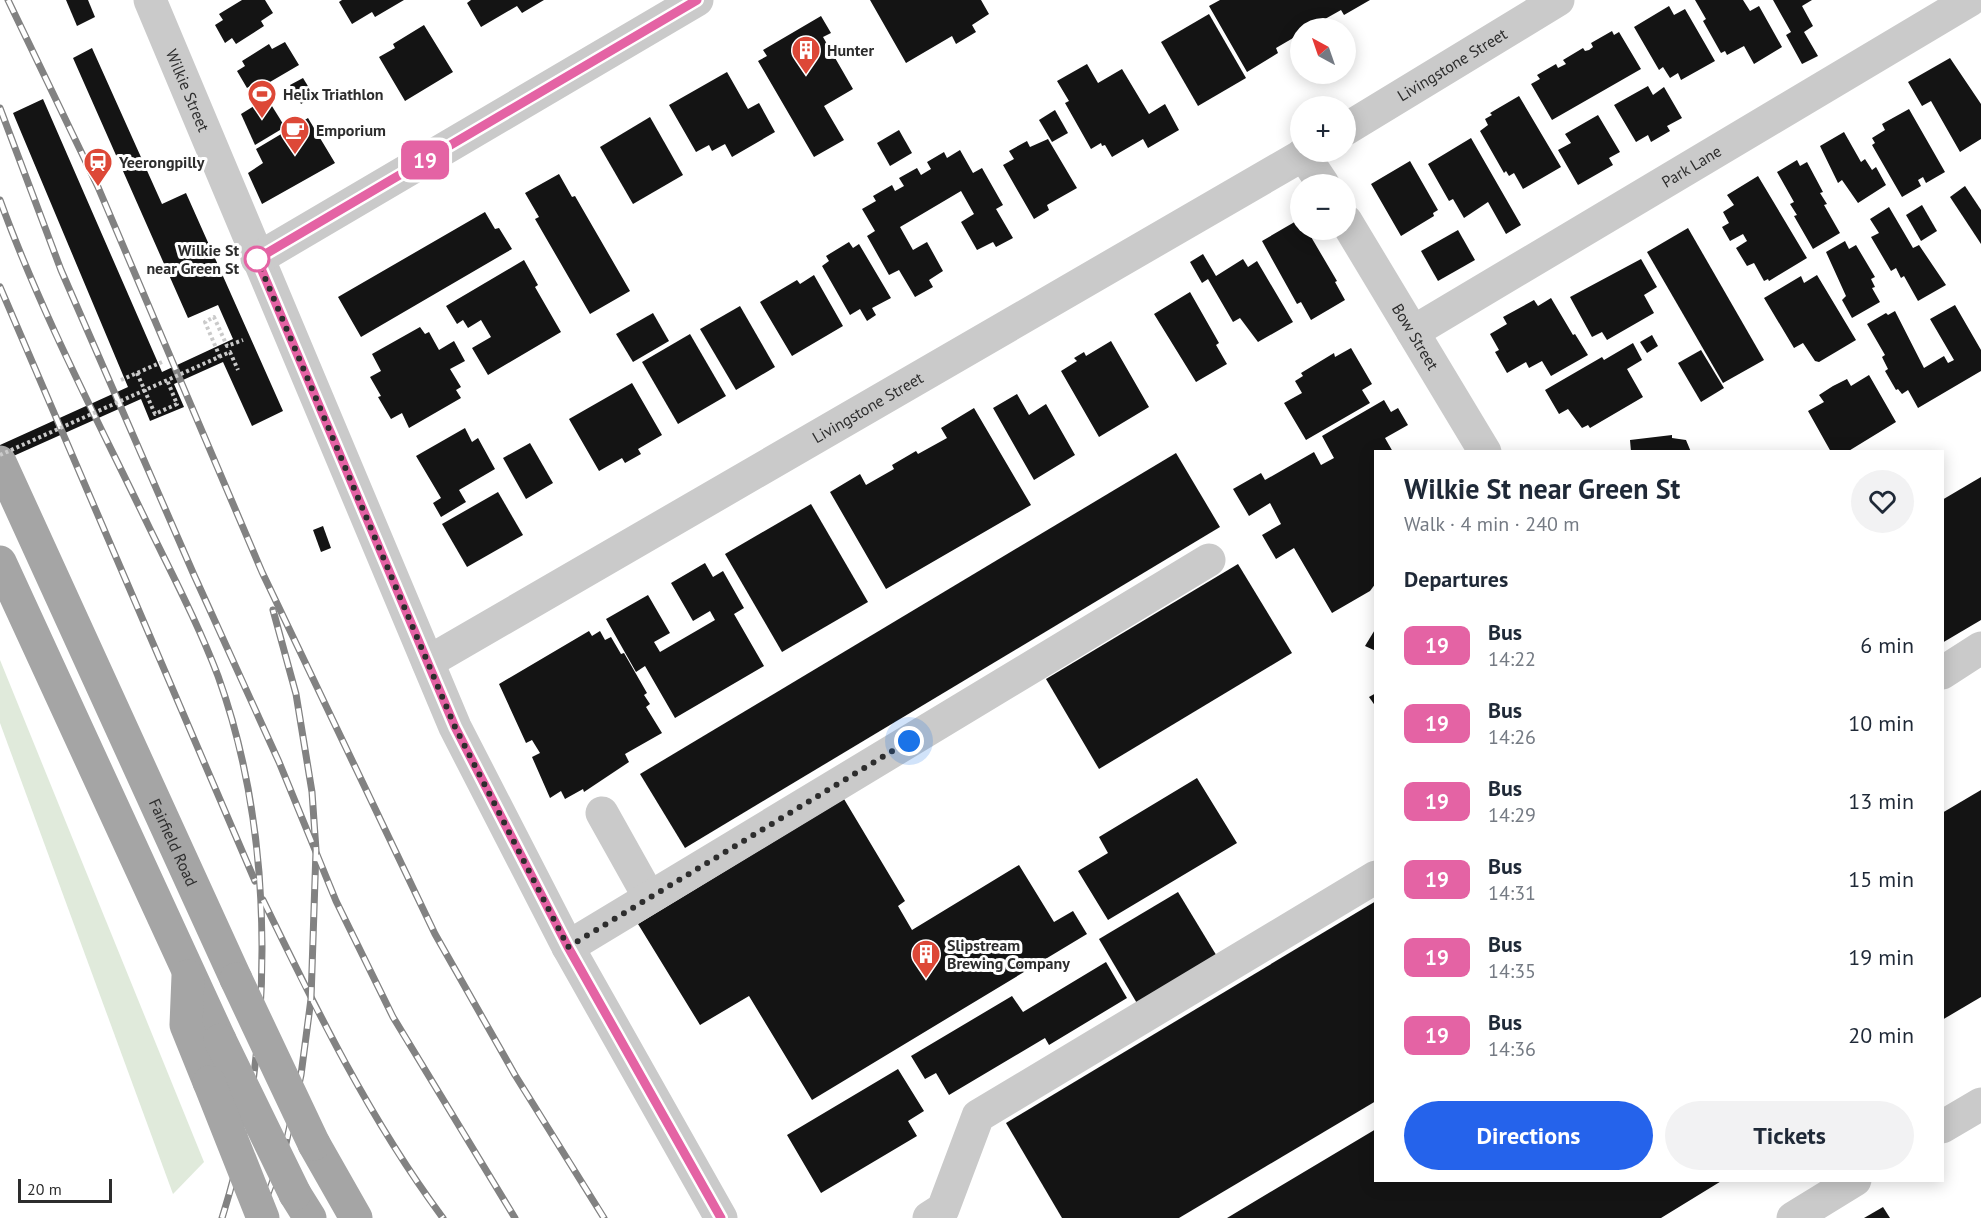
<!DOCTYPE html>
<html lang="en">
<head>
<meta charset="utf-8">
<style>
  body { margin:0; font-family:"PT Sans",sans-serif; background:#f2f2f3; color:#1f2937; height:100vh; display:flex; flex-direction:column; font-size:22px; white-space:nowrap }
  * { box-sizing:border-box; margin:0 }
  p { font-size:20px; color:#747a83 }
  .icon { flex:none; width:33px; height:33px; fill:none; stroke:currentColor; stroke-width:2; stroke-linecap:round; stroke-linejoin:round }
  .map { position:relative; flex:1; overflow:hidden }
  .panel { position:absolute; left:1374px; top:450px; width:570px; height:732px; display:flex; flex-direction:column; background:#fff; border-radius:0px; box-shadow:0 3px 15px #0003 }
  .panel>* { flex:none }
  .badge { padding:0 12px; border-radius:9px; font-size:21px; line-height:39px }
  .needle { width:39px; rotate:320deg }
  .buttons { position:absolute; left:1290px; top:18px; display:grid; gap:12px }
  .buttons a { display:grid; place-items:center; width:66px; height:66px; border-radius:50%; background:#fff; box-shadow:0 3px 15px #0003; font-size:30px }
  .scale { position:absolute; left:18px; bottom:15px; width:94px; box-sizing:border-box; padding-left:6px; border:3px solid #2d2d2d; border-top:0; font-size:16px; line-height:21px; white-space:nowrap; color:#2d2d2d; -webkit-text-stroke:4px #fff; paint-order:stroke }
  .you { position:absolute; width:30px; height:30px; margin:-15px; border:4px solid #fff; border-radius:50%; background:#1a73e8; box-shadow:0 0 0 9px #1a73e833 }
  .map>.badge { position:absolute; translate:-50% -50%; box-shadow:0 0 0 3px #fff }
  h2 { padding:0 30px; font-size:22px; line-height:54px }
  .round { display:grid; place-items:center; flex:none; width:63px; height:63px; border-radius:32px; background:#f2f2f3 }
  .headline { display:flex; align-items:center; justify-content:space-between; height:102px; padding:0 30px }
  h1 { font-size:28px; font-weight:600; line-height:45px }
  .primary-button { display:flex; gap:12px; margin-top:auto; padding:12px 30px }
  .primary-button a { flex:1; height:69px; border-radius:36px; background:#2563eb; color:#fff; font-size:24px; font-weight:600; line-height:69px; text-align:center }
  .primary-button a+a { background:#f2f2f3; color:#1f2937 }
  ul { padding:0; list-style:none }
  li { display:flex; align-items:center; gap:18px; height:78px; padding:0 30px }
  li div { flex:1 }
  li b { display:block; font-size:22px }
  li em { font-style:normal }
  li .badge { min-width:66px; font-weight:700; text-align:center }
  .map>svg:first-child { display:block }
  .green { fill:#e0eadb }
  .building { fill:#141414 }
  .lines { fill:none; stroke-linecap:round; stroke-linejoin:round }
  .path { stroke:#cacaca; stroke-width:4; stroke-dasharray:3 3; stroke-linecap:butt }
  .minor { stroke:#cacaca; stroke-width:33 }
  .major { stroke:#a5a5a5; stroke-width:33 }
  .rail-casing { stroke:#828282; stroke-width:7 }
  .rail { stroke:#fff; stroke-width:4.5; stroke-dasharray:14; stroke-linecap:butt }
  .path-bridge { stroke:#cacaca; stroke-width:4; stroke-dasharray:3 3; stroke-linecap:butt }
  .major-bridge { stroke:#a5a5a5; stroke-width:33 }
  .line-casing { stroke:#fff; stroke-width:14 }
  .line { stroke:#e463a4; stroke-width:9 }
  .walk { stroke:#2d2d2d; stroke-width:6; stroke-dasharray:0 10.8 }
  .stop-dot { fill:#fff; stroke:#e463a4; stroke-width:3 }
  .labels { text-anchor:middle; dominant-baseline:central; stroke-width:6; stroke-linejoin:round; paint-order:stroke }
  .poi-label { font-size:16px; font-weight:bold; fill:#2d2d2d; stroke:#fff; text-anchor:start }
  .street-label { font-size:16px; fill:#2d2d2d; stroke:#fff }
  .stop-label { font-size:16px; font-weight:bold; fill:#2d2d2d; stroke:#fff; text-anchor:end }
</style>
</head>
<body>
<div class="map">
<svg width="1981" height="1218" viewBox="0 0 1981 1218">
  <rect width="100%" height="100%" fill="#fff"/>
  <!-- green -->
  <polygon class="green" points="0,660 204,1162 173,1194 0,723"/>
  <!-- building -->
  <g class="building">
    <polygon points="66,0 88,0 95,17 77,26"/>
    <polygon points="242,0 265,0 273,13 261,21 264,26 236,44 232,38 225,43 215,25 223,20 219,14"/>
    <polygon points="342,0 404,0 375,17 372,12 352,24 339,2"/>
    <polygon points="471,0 544,0 522,13 517,6 481,27 467,3"/>
    <polygon points="870,0 981,0 989,14 972,25 976,32 956,44 952,36 906,63"/>
    <polygon points="1220,0 1370,0 1344,15 1341,10 1309,28 1300,28 1300,34 1276,48 1278,53 1247,72 1209,6"/>
    <polygon points="1695,0 1743,0 1750,11 1759,6 1782,47 1754,64 1744,46 1727,55 1725,51 1721,53 1703,21 1706,19"/>
    <polygon points="1773,0 1812,0 1802,6 1813,26 1804,32 1818,56 1802,64 1786,35 1791,32"/>
    <polygon points="1669,6 1674,15 1685,9 1715,61 1681,80 1678,73 1670,78 1663,67 1659,70 1634,27"/>
    <polygon points="1209,14 1246,78 1198,106 1161,42"/>
    <polygon points="821,16 831,33 823,37 853,89 824,106 844,140 814,157 758,61 767,56 763,50"/>
    <polygon points="424,25 453,72 405,101 379,57 395,48 393,44"/>
    <polygon points="1612,31 1614,35 1619,32 1641,69 1552,120 1531,84 1540,79 1537,75 1556,64 1558,68 1566,64 1563,60 1583,48 1585,51 1589,50 1593,47 1591,43"/>
    <polygon points="285,42 299,65 258,89 255,83 247,88 237,71 245,66 242,61 269,44 272,49"/>
    <polygon points="92,48 162,204 186,193 283,411 252,426 223,362 174,384 184,407 150,421 141,399 0,462 0,445 128,387 13,113 43,99 162,372 233,339 218,305 188,318 73,58"/>
    <polygon points="1950,58 1981,104 1981,139 1960,152 1931,101 1922,106 1908,82"/>
    <polygon points="1087,64 1098,83 1122,69 1149,114 1165,104 1179,130 1148,148 1143,139 1112,157 1105,145 1102,146 1101,143 1091,149 1065,103 1069,101 1057,81"/>
    <polygon points="727,72 748,109 759,103 775,132 732,157 725,144 712,151 709,145 696,152 669,105"/>
    <polygon points="303,78 314,96 301,104 290,85"/>
    <polygon points="1648,86 1653,95 1664,87 1682,118 1667,126 1670,131 1651,142 1648,135 1636,142 1614,105"/>
    <polygon points="1519,96 1561,167 1523,189 1514,173 1509,176 1506,171 1504,173 1480,131 1488,125 1485,119 1492,115 1490,113"/>
    <polygon points="267,98 285,127 255,145 241,114"/>
    <polygon points="1909,109 1945,172 1926,183 1923,177 1918,180 1921,186 1902,197 1872,145 1875,143 1872,138 1885,130 1882,124"/>
    <polygon points="1055,110 1068,133 1052,142 1039,120"/>
    <polygon points="1598,115 1620,152 1609,158 1613,165 1578,185 1558,150 1571,143 1565,134"/>
    <polygon points="650,117 683,175 633,204 600,147"/>
    <polygon points="308,118 335,163 262,204 248,173 263,163 256,149"/>
    <polygon points="899,130 912,153 890,166 877,143"/>
    <polygon points="1844,132 1861,162 1865,159 1872,170 1876,167 1886,185 1858,203 1842,180 1838,183 1820,146"/>
    <polygon points="1471,138 1521,225 1506,234 1488,202 1464,218 1453,199 1449,201 1428,164"/>
    <polygon points="1048,139 1077,188 1047,205 1049,210 1034,219 1003,165 1014,159 1009,151 1027,141 1030,147"/>
    <polygon points="960,150 973,173 982,168 1003,205 996,209 1013,238 996,247 993,242 977,250 961,222 974,214 961,191 912,220 900,227 913,250 927,242 943,271 929,280 933,287 915,297 899,270 889,275 867,236 875,231 862,209 876,201 873,196 892,185 895,191 904,186 899,178 917,168 921,175 931,169 927,162 944,152 947,158"/>
    <polygon points="1797,160 1800,166 1807,162 1823,192 1820,193 1827,204 1824,205 1840,233 1813,249 1794,216 1797,215 1790,204 1794,202 1777,172"/>
    <polygon points="1410,161 1438,210 1433,213 1434,216 1401,236 1371,184"/>
    <polygon points="559,174 572,197 575,196 630,291 590,314 535,219 539,217 525,193"/>
    <polygon points="1758,176 1807,258 1769,281 1768,279 1764,281 1754,263 1747,266 1736,248 1747,241 1743,234 1730,241 1722,227 1729,223 1723,212 1734,205 1727,195"/>
    <polygon points="1965,186 1981,210 1981,244 1950,197"/>
    <polygon points="1922,205 1937,231 1921,241 1906,215"/>
    <polygon points="1889,207 1913,248 1919,245 1946,285 1918,301 1904,276 1901,278 1896,268 1891,271 1871,237 1879,233 1870,219"/>
    <polygon points="485,212 495,229 499,228 512,249 361,337 338,297"/>
    <polygon points="1298,220 1300,230 1307,230 1337,281 1335,282 1345,300 1311,320 1301,302 1297,304 1262,241"/>
    <polygon points="1688,228 1764,360 1723,383 1647,252"/>
    <polygon points="1458,230 1475,260 1438,281 1421,251"/>
    <polygon points="1845,241 1849,249 1856,245 1875,277 1871,279 1875,287 1872,288 1880,302 1852,318 1842,300 1846,296 1826,252"/>
    <polygon points="849,242 853,248 859,244 891,298 872,308 876,315 867,321 860,309 850,315 822,266 829,261 826,256"/>
    <polygon points="1203,254 1216,276 1243,259 1248,267 1257,261 1293,322 1258,342 1240,318 1233,322 1208,279 1202,283 1190,262"/>
    <polygon points="1641,259 1657,287 1644,295 1654,313 1607,340 1602,332 1592,337 1570,297"/>
    <polygon points="524,260 538,285 535,287 561,332 488,375 472,348 491,337 481,320 468,328 463,320 457,324 446,306"/>
    <polygon points="814,275 843,326 792,356 760,302 797,280 800,284"/>
    <polygon points="1817,275 1856,340 1819,362 1815,361 1803,343 1794,348 1764,298 1801,276 1804,283"/>
    <polygon points="1190,292 1219,343 1216,345 1227,364 1196,382 1154,314"/>
    <polygon points="1551,298 1573,335 1575,334 1588,355 1551,376 1542,361 1529,368 1526,362 1507,373 1495,352 1499,350 1490,334 1507,324 1503,317 1534,300 1538,306"/>
    <polygon points="1955,305 1981,350 1981,371 1918,408 1908,390 1902,394 1898,389 1896,390 1885,371 1888,369 1882,357 1885,355 1867,324 1886,313 1888,315 1895,311 1924,368 1944,356 1948,363 1954,360 1930,319"/>
    <polygon points="740,306 775,367 736,390 700,329"/>
    <polygon points="653,313 669,341 633,362 616,334"/>
    <polygon points="420,327 425,334 429,332 439,350 454,341 465,361 450,369 461,387 456,390 461,398 409,428 402,413 391,419 378,397 381,396 370,377 381,371 372,354"/>
    <polygon points="690,334 726,396 678,424 642,362"/>
    <polygon points="1652,335 1658,346 1647,353 1640,342"/>
    <polygon points="1111,341 1149,407 1099,437 1061,371 1077,361 1074,358 1084,352 1086,356"/>
    <polygon points="1633,343 1642,360 1627,369 1643,397 1590,428 1588,425 1582,428 1568,409 1559,414 1545,390 1602,357 1604,360"/>
    <polygon points="1351,348 1372,384 1362,390 1370,403 1306,440 1284,403 1302,393 1295,381 1303,376 1301,373 1334,353 1335,357"/>
    <polygon points="1701,350 1724,388 1701,402 1678,363"/>
    <polygon points="1869,375 1896,422 1847,452 1831,452 1808,411 1824,402 1819,395 1833,386 1847,379 1851,386"/>
    <polygon points="632,383 662,435 638,449 641,454 625,463 622,458 599,471 569,419"/>
    <polygon points="1017,394 1029,415 1046,404 1075,455 1034,480 993,408"/>
    <polygon points="1384,400 1391,412 1398,408 1408,425 1385,438 1393,452 1376,452 1376,583 1370,591 1332,613 1294,548 1276,559 1262,535 1281,524 1270,503 1249,516 1233,489 1261,473 1265,480 1314,452 1321,465 1334,458 1322,436"/>
    <polygon points="974,408 1031,505 886,589 830,492 860,474 866,485 894,469 892,465 916,451 918,454 947,438 941,428"/>
    <polygon points="465,428 472,442 478,438 495,469 459,490 466,502 441,517 433,503 441,498 416,456"/>
    <polygon points="1672,435 1672,438 1686,440 1691,452 1631,452 1630,440"/>
    <polygon points="530,443 553,483 526,499 503,458"/>
    <polygon points="1176,453 1220,527 685,848 640,774"/>
    <polygon points="1981,477 1981,620 1942,643 1942,500"/>
    <polygon points="498,492 523,535 467,567 442,524"/>
    <polygon points="811,504 868,602 782,652 725,554"/>
    <polygon points="323,526 331,548 321,552 313,530"/>
    <polygon points="705,563 713,577 723,571 744,608 734,614 764,666 675,718 645,666 636,672 606,619 648,595 670,633 654,642 660,652 715,620 710,611 693,621 671,583"/>
    <polygon points="1238,564 1292,653 1099,769 1046,679"/>
    <polygon points="1376,628 1376,651 1365,646"/>
    <polygon points="589,631 592,636 600,631 605,640 611,637 621,654 624,653 647,693 644,695 650,704 646,707 662,733 625,754 629,762 584,792 583,789 565,799 561,791 550,798 532,757 540,753 532,740 526,743 499,684"/>
    <polygon points="1376,693 1376,707 1369,697"/>
    <polygon points="1197,778 1237,843 1108,920 1078,871 1108,853 1099,837"/>
    <polygon points="1981,790 1981,997 1942,1020 1942,813"/>
    <polygon points="844,799 905,901 898,906 912,930 1019,865 1054,922 1073,911 1087,934 812,1100 749,996 700,1025 638,924"/>
    <polygon points="1178,892 1218,958 1138,1005 1099,939"/>
    <polygon points="1376,901 1376,1101 1179,1218 1062,1218 1006,1123"/>
    <polygon points="1106,962 1127,998 1049,1045 1045,1038 949,1095 936,1073 925,1079 911,1056 1012,996 1023,1012"/>
    <polygon points="898,1069 924,1111 908,1121 917,1136 821,1193 787,1135"/>
    <polygon points="1376,1129 1376,1180 1723,1180 1661,1218 1227,1218"/>
    <polygon points="1883,1207 1890,1218 1864,1218"/>
  </g>
  <g class="lines">
    <!-- path -->
    <g class="path">
      <polyline points="220,357 205,322 214,317 227,346 243,340"/>
      <polyline points="137,373 155,414 177,404 167,380"/>
      <polyline points="121,380 162,362"/>
    </g>
    <!-- minor -->
    <g class="minor">
      <path id="s1" d="M150,0L455,727L568,947L721,1218"/>
      <path id="s2" d="M1346,129L1558,0"/>
      <polyline points="1303,154 1323,184"/>
      <path id="s3" d="M1346,221L1485,452"/>
      <polyline points="257,259 697,0"/>
      <path id="s4" d="M1413,332L1970,0"/>
      <path id="s5" d="M428,662L1308,152"/>
      <polyline points="1942,673 1981,648"/>
      <polyline points="602,813 649,897"/>
      <polyline points="568,947 1209,560"/>
      <polyline points="1942,1127 1981,1104"/>
      <polyline points="929,1218 943,1209 978,1116 1376,877"/>
      <polyline points="1793,1218 1855,1180"/>
    </g>
    <!-- major -->
    <g class="major">
      <path id="s6" d="M0,462L236,979"/>
      <polyline points="0,562 220,1040"/>
      <polyline points="188,976 186,1025 209,1082"/>
      <polyline points="314,1144 356,1218"/>
      <polyline points="295,1194 310,1218"/>
    </g>
    <!-- rail casing -->
    <g class="rail-casing">
      <g id="rail">
        <polyline points="8,0 98,187 262,572 435,934 515,1075 604,1218"/>
        <polyline points="0,108 61,270 194,575 279,762 336,901 393,1017 515,1218"/>
        <path d="M0,200C41,313 98,421 150,529C174,578 199,626 218,676C277,840 275,1052 222,1218"/>
        <polyline points="0,287 255,881"/>
        <path d="M263,900C316,1009 370,1120 443,1218"/>
        <polyline points="259,1218 285,1148 301,1075 311,999 316,850 312,792 296,694 273,610"/>
      </g>
    </g>
    <!-- rail -->
    <use href="#rail" class="rail"/>
    <!-- path-bridge -->
    <polyline class="path-bridge" points="0,455 230,352 238,370"/>
    <!-- major-bridge -->
    <g class="major-bridge">
      <polyline points="236,979 314,1144"/>
      <polyline points="220,1040 295,1194"/>
      <polyline points="209,1082 263,1218"/>
    </g>
  </g>
  <g class="lines">
    <!-- line casing -->
    <g class="line-casing">
      <polyline id="line" points="697,0 257,259 455,727 568,947 721,1218"/>
    </g>
    <!-- line -->
    <use href="#line" class="line"/>
    <!-- walk -->
    <polyline class="walk" points="257,259 455,727 568,947 909,741"/>
  </g>
  <!-- icons -->
  <defs>
    <g id="building-pin" transform="scale(1.5)"><path d="M0 17L-7.5 6A9.5 9.5 0 1 1 7.5 6Z" fill="#dd4837" stroke="#fff"/><path d="M-4-6H4V6H1V3H-1V6H-4ZM-2.5-4.3h1.7v1.8h-1.7ZM.8-4.3h1.7v1.8H.8ZM-2.5-1h1.7V.8h-1.7ZM.8-1h1.7V.8H.8Z" fill="#fff"/></g>
    <g id="stadium-pin" transform="scale(1.5)"><path d="M0 17L-7.5 6A9.5 9.5 0 1 1 7.5 6Z" fill="#dd4837" stroke="#fff"/><path d="M0-5a6.5 5 0 1 0 0 10a6.5 5 0 1 0 0-10ZM-3.5-1.8h7v3.6h-7Z" fill="#fff"/></g>
    <g id="cafe-pin" transform="scale(1.5)"><path d="M0 17L-7.5 6A9.5 9.5 0 1 1 7.5 6Z" fill="#dd4837" stroke="#fff"/><path d="M-5.5-4.5H6V0H3Q3 3.5 0 3.5H-2.5Q-5.5 3.5-5.5 0ZM3-3.2v2h1.7v-2ZM-6 4.5H4V6H-6Z" fill="#fff"/></g>
    <g id="station-pin" transform="scale(1.5)"><path d="M0 17L-7.5 6A9.5 9.5 0 1 1 7.5 6Z" fill="#dd4837" stroke="#fff"/><path d="M-3-6H3Q5-6 5-4V2Q5 4 3 4L4.5 6H3L1.5 4h-3L-3 6H-4.5L-3 4Q-5 4-5 2V-4Q-5-6-3-6ZM-3.5-4v3h7v-3ZM-3.5 1v1.5H-2V1ZM2 1v1.5H3.5V1Z" fill="#fff"/></g>
  </defs>
  <g fill-rule="evenodd">
    <use href="#building-pin" x="806" y="50"/>
    <use href="#stadium-pin" x="262" y="94"/>
    <use href="#cafe-pin" x="295" y="130"/>
    <use href="#station-pin" x="98" y="162"/>
    <use href="#building-pin" x="926" y="954"/>
  </g>
  <!-- markers -->
  <circle class="stop-dot" cx="257" cy="259" r="12"/>
  <g class="labels">
    <!-- poi labels -->
    <g class="poi-label">
      <text x="827" y="50">Hunter</text>
      <text x="283" y="94">Helix Triathlon</text>
      <text x="316" y="130">Emporium</text>
      <text x="119" y="162">Yeerongpilly</text>
      <text x="947" y="945">Slipstream<tspan x="947" dy="18">Brewing Company</tspan></text>
    </g>
    <!-- street labels -->
    <g class="street-label">
      <text stroke="none"><textPath href="#s2" startOffset="124">Livingstone Street</textPath></text>
      <text stroke="none"><textPath href="#s1" startOffset="98">Wilkie Street</textPath></text>
      <text stroke="none"><textPath href="#s4" startOffset="324">Park Lane</textPath></text>
      <text stroke="none"><textPath href="#s3" startOffset="135">Bow Street</textPath></text>
      <text stroke="none"><textPath href="#s5" startOffset="508">Livingstone Street</textPath></text>
      <text stroke="none"><textPath href="#s6" startOffset="418">Fairfield Road</textPath></text>
    </g>
    <!-- stop labels -->
    <g class="stop-label">
      <text x="239" y="250">Wilkie St<tspan x="239" dy="18">near Green St</tspan></text>
    </g>
  </g>
</svg>
<div class="buttons">
<a><svg class="needle" viewBox="-14 -14 28 28"><path d="M0-13l5 13h-10z" fill="#e53935"/><path d="M0 13l5-13h-10z" fill="#747a83"/></svg></a>
<a>+</a>
<a>−</a>
</div>
<div class="scale">20 m</div>
<div class="you" style="left:909px;top:741px"></div>
<b class="badge" style="left:425px;top:160px;background:#e463a4;color:#fff">19</b>
<section class="panel">
<div class="headline"><div><h1>Wilkie St near Green St</h1><p>Walk · 4 min · 240 m</p></div><a class="round"><svg class="icon" aria-label="heart" viewBox="0 0 24 24"><path d="M12 20l-8-8c-3-5 5-10 8-4 3-6 11-1 8 4z"/></svg></a></div>
<h2>Departures</h2>
<ul>
<li><span class="badge" style="background:#e463a4;color:#fff">19</span><div><b>Bus</b><p>14:22</p></div><em>6 min</em></li>
<li><span class="badge" style="background:#e463a4;color:#fff">19</span><div><b>Bus</b><p>14:26</p></div><em>10 min</em></li>
<li><span class="badge" style="background:#e463a4;color:#fff">19</span><div><b>Bus</b><p>14:29</p></div><em>13 min</em></li>
<li><span class="badge" style="background:#e463a4;color:#fff">19</span><div><b>Bus</b><p>14:31</p></div><em>15 min</em></li>
<li><span class="badge" style="background:#e463a4;color:#fff">19</span><div><b>Bus</b><p>14:35</p></div><em>19 min</em></li>
<li><span class="badge" style="background:#e463a4;color:#fff">19</span><div><b>Bus</b><p>14:36</p></div><em>20 min</em></li>
</ul>
<div class="primary-button"><a>Directions</a><a>Tickets</a></div>
</section>
</div>
</body>
</html>
